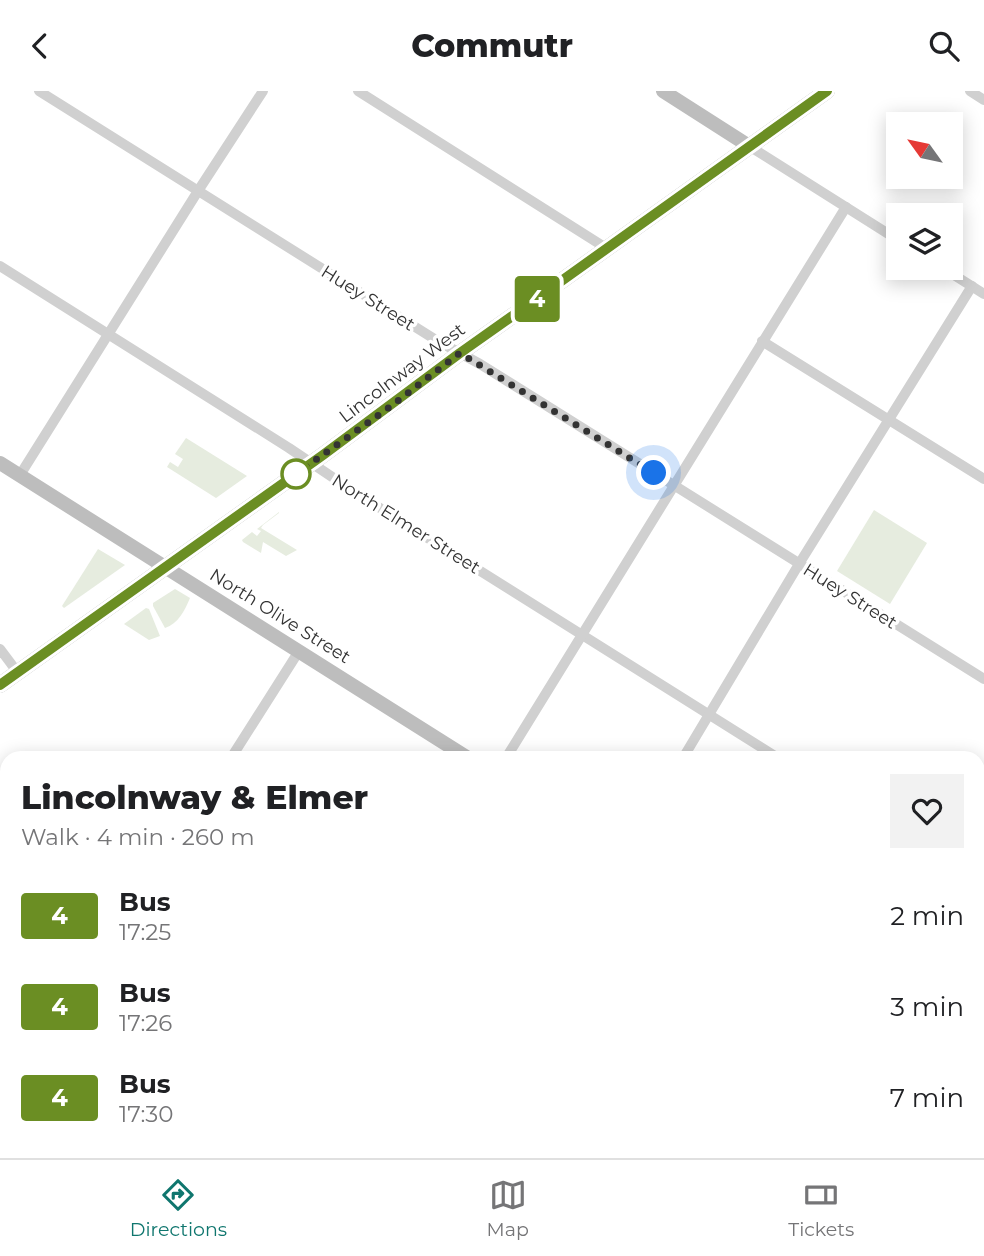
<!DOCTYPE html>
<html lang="en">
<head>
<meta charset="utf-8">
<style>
  body { margin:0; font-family:Montserrat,sans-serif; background:#f2f2f2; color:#202124; height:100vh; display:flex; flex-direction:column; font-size:26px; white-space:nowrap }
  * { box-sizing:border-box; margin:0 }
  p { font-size:23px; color:#757577 }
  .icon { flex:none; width:38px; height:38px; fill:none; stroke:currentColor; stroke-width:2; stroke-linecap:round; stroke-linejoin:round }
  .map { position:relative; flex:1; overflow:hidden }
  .drawer { position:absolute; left:0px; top:660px; width:985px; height:408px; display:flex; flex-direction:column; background:#fff; border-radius:21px 21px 0 0; box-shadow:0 4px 18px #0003 }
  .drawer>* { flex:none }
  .badge { padding:0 14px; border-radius:5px; font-size:24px; line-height:46px }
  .needle { width:46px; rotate:303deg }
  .fabs { position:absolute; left:886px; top:21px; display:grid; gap:14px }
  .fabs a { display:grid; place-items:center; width:77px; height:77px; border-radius:0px; background:#fff; box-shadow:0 4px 18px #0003; font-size:35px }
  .you { position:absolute; width:35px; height:35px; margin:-18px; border:5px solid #fff; border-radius:50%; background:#1a73e8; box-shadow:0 0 0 10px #1a73e833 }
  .map>.badge { position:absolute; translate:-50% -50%; box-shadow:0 0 0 4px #fff }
  .round { display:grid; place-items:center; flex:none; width:74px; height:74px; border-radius:0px; background:#f2f2f2 }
  .headline { display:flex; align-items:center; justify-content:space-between; height:119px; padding:0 21px }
  h1 { font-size:33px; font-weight:800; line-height:52px }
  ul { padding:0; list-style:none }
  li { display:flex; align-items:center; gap:21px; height:91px; padding:0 21px }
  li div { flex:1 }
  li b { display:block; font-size:26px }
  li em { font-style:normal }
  li .badge { min-width:77px; font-weight:700; text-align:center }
  header { display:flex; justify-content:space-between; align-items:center; height:91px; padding:0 21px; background:#fff; font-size:32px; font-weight:800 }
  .dock { display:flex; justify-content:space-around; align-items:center; height:98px; border-top:2px solid #e0e0e0; background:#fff; font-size:19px; color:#757577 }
  .dock a { display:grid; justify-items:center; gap:4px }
  .dock .on { color:#0f766e }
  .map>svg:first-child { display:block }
  .green { fill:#e6ecdf }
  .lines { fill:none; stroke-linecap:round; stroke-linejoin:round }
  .street { stroke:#d0d0d0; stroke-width:10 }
  .secondary { stroke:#bdbdbd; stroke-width:14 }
  .primary { stroke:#ababab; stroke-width:16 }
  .line-casing { stroke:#fff; stroke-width:16 }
  .line { stroke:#6b8e23; stroke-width:10 }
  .walk { stroke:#333; stroke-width:7; stroke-dasharray:0 12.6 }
  .stop-dot { fill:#fff; stroke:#6b8e23; stroke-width:3.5 }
  .labels { text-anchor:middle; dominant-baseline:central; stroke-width:7; stroke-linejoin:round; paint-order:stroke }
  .street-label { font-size:18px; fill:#333; stroke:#fff }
</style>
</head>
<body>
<header><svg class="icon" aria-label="back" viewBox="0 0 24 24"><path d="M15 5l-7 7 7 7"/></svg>Commutr<svg class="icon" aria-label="search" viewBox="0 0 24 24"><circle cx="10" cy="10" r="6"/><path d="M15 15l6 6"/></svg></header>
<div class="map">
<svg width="984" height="1067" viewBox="0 0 984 1067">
  <rect width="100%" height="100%" fill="#fff"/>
  <!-- green -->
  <g class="green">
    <polygon points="186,347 247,385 216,407 167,376 170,371 178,376 183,368 175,363"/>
    <polygon points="874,419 927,452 890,513 837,480"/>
    <polygon points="279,421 279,422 263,434 261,437 297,459 286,465 263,451 261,462 243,451 242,449 252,441 257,445 261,440 257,438"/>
    <polygon points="98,458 125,474 64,517 62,515"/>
    <path d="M175,498L190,507C185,519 178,533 165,537L153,515V512Z"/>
    <polygon points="146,517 149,518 160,545 149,549 124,533"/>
    <polygon points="578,1061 578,1060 766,1061 762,1067 574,1067"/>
  </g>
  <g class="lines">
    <!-- street -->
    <g class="street">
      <polyline points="39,0 436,249 480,273 984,588"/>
      <polyline points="358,0 606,157"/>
      <polyline points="970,0 984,9"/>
      <polyline points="749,55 898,149"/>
      <polyline points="0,175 289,357 356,402 778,667"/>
      <polyline points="943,177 984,203"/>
      <polyline points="762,250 984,388"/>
      <polyline points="20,384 198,100 263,0"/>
      <polyline points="0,558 18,582"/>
      <polyline points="231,667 299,560"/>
      <polyline points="506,667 846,116"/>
      <polyline points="683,667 799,473 972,195"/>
      <polyline points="978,792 984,796"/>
      <polyline points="0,855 7,859"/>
      <polyline points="978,876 984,867"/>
      <polyline points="0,888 7,883"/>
      <polyline points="0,1034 7,1023"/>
      <polyline points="346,1060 356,1067"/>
      <polyline points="180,1067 184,1060"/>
      <polyline points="372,1067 376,1060"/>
    </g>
    <!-- secondary -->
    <g class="secondary">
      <polyline points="663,0 749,55"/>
      <polyline points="0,372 468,667"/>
      <polyline points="978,986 984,990"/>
      <polyline points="562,1067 566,1060"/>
    </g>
    <!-- primary -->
    <polyline class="primary" points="0,594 323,364 460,262 525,216 827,0"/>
  </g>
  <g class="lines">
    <!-- line casing -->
    <g class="line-casing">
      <polyline id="line" points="0,594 323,364 460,262 525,216 827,0"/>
    </g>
    <!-- line -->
    <use href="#line" class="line"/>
    <!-- walk -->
    <polyline class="walk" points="296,383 387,318 460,262 654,382"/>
  </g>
  <!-- markers -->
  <circle class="stop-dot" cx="296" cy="383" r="14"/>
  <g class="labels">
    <!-- street labels -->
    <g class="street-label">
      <text transform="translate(368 207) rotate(32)">Huey Street</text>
      <text transform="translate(402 282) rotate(-37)">Lincolnway West</text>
      <text transform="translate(406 433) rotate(32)">North Elmer Street</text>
      <text transform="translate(850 505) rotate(32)">Huey Street</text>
      <text transform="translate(280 525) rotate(32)">North Olive Street</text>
    </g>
  </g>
</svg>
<div class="fabs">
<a><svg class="needle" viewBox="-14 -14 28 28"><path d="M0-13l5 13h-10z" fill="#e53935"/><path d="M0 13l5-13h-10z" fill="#757577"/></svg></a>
<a><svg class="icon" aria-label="layers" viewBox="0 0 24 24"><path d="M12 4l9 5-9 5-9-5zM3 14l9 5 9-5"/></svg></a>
</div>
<div class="you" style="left:654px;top:382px"></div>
<b class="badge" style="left:537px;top:208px;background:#6b8e23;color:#fff">4</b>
<section class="drawer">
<div class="headline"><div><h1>Lincolnway &amp; Elmer</h1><p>Walk · 4 min · 260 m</p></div><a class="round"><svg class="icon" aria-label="heart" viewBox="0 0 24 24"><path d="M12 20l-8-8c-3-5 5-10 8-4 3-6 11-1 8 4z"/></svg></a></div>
<ul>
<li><span class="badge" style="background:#6b8e23;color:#fff">4</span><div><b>Bus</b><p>17:25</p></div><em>2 min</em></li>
<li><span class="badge" style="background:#6b8e23;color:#fff">4</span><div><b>Bus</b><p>17:26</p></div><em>3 min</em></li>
<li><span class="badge" style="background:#6b8e23;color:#fff">4</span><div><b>Bus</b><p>17:30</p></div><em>7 min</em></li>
</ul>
</section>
</div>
<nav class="dock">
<a class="on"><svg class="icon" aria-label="directions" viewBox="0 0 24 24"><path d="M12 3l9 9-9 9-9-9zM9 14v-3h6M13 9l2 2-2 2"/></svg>Directions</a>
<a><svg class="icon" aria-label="map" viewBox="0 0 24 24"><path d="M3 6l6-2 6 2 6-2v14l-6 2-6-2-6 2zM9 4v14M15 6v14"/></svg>Map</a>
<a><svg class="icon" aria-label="tickets" viewBox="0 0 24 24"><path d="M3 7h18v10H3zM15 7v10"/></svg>Tickets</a>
</nav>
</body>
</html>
